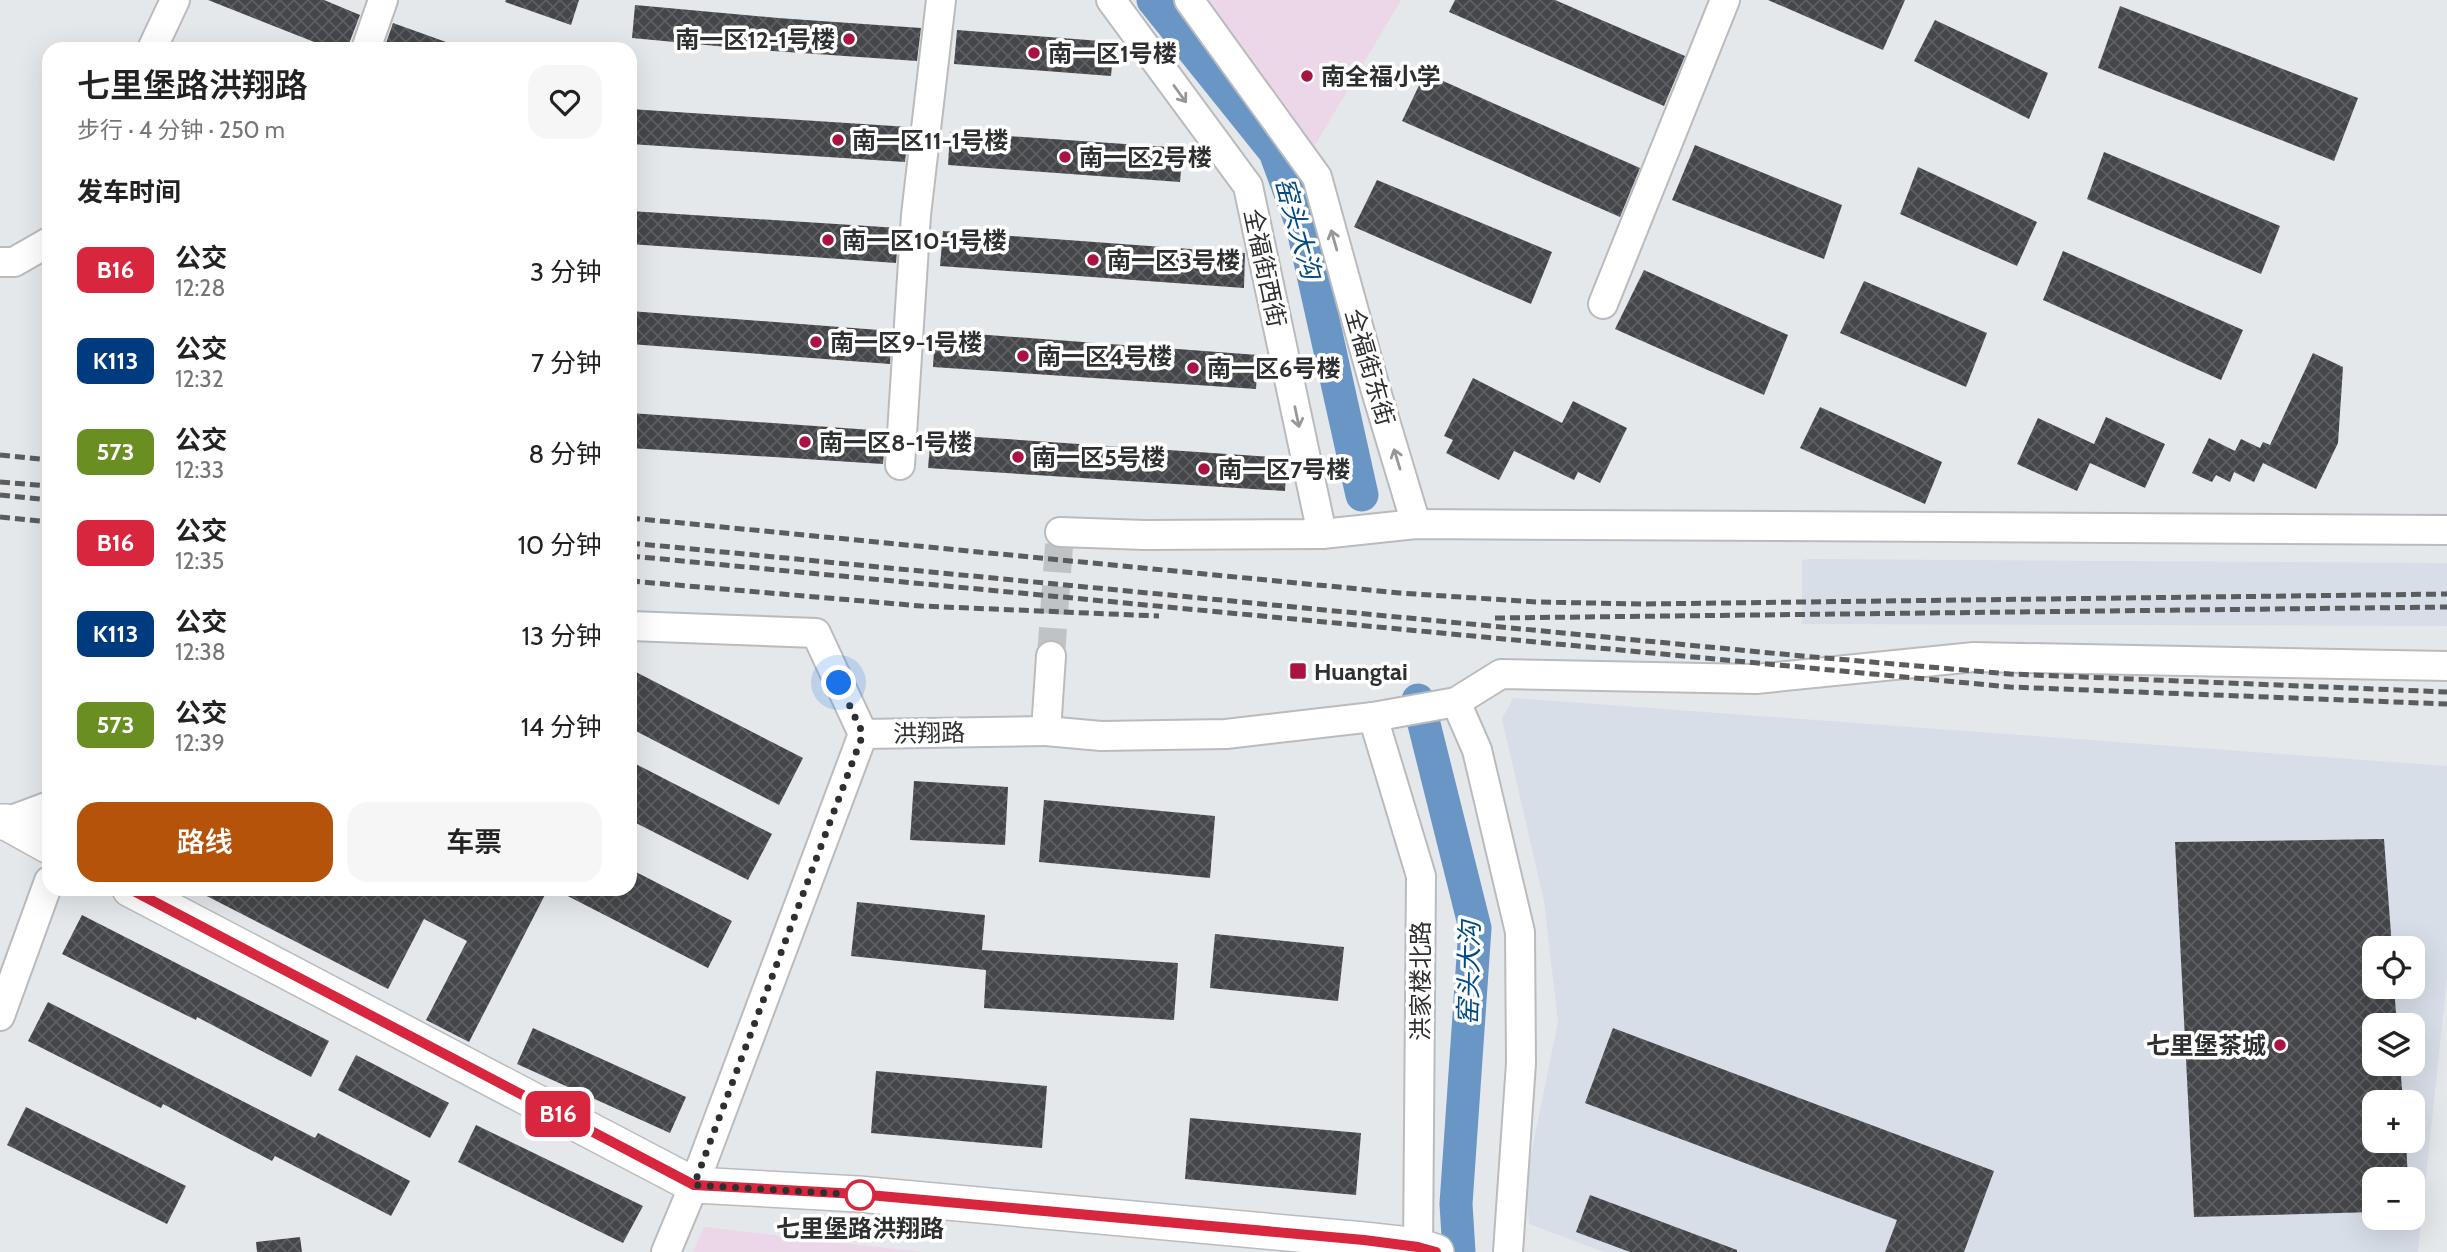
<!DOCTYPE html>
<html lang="zh">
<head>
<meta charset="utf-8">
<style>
  body { margin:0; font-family:Cabin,"Noto Sans SC",sans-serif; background:#f6f6f6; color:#222; height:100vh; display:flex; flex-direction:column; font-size:26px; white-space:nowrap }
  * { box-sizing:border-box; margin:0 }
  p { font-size:23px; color:#767676 }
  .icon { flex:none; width:38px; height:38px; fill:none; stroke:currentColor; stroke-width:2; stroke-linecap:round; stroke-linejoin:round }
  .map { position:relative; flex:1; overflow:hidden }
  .drawer { position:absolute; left:42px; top:42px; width:595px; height:854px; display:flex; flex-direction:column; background:#fff; border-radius:21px; box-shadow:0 7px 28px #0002 }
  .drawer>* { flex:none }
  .badge { padding:0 14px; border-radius:10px; font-size:24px; line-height:46px }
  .controls { position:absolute; left:2362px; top:936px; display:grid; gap:14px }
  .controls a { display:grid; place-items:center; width:63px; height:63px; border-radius:14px; background:#fff; box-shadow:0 7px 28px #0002; font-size:35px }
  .you { position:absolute; width:35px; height:35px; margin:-18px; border:5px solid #fff; border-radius:50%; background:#1a73e8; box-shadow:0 0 0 10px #1a73e833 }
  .map>.badge { position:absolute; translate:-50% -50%; box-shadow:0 0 0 4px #fff }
  h2 { padding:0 35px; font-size:26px; line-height:63px }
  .round { display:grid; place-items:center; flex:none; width:74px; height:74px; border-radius:21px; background:#f6f6f6 }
  .head { display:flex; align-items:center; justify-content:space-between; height:119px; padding:0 35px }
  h1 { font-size:33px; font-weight:600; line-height:52px }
  .cta { display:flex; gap:14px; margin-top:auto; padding:14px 35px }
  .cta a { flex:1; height:80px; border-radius:21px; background:#b45309; color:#fff; font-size:28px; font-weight:600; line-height:80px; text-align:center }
  .cta a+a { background:#f6f6f6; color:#222 }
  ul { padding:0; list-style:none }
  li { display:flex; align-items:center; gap:21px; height:91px; padding:0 35px }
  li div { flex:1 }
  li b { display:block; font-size:26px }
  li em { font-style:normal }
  li .badge { min-width:77px; font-weight:700; text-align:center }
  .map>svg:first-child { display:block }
  .built { fill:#d7dee7; fill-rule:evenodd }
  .education { fill:#ebd7e7 }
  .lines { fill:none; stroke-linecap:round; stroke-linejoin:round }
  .river { stroke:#6a96c6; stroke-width:33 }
  .building { fill:url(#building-cross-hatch) }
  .minor-tunnel { stroke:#c0c3c6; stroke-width:28; stroke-dasharray:28 14; stroke-linecap:butt }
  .minor-casing { stroke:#b9bbbe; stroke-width:32 }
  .major-casing { stroke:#b9bbbe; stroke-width:38 }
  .minor { stroke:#fff; stroke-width:28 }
  .major { stroke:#fff; stroke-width:35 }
  .rail { stroke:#5a5c5d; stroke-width:5; stroke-dasharray:10 5; stroke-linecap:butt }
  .oneway { stroke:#969798 }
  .line-casing { stroke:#fff; stroke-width:16 }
  .line { stroke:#d7263d; stroke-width:10 }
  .walk { stroke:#2e2f30; stroke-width:7; stroke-dasharray:0 12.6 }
  .poi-dot { fill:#a91241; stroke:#fff; stroke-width:2.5 }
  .stop-dot { fill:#fff; stroke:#d7263d; stroke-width:3.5 }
  .labels { text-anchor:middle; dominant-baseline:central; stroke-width:7; stroke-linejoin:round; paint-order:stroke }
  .poi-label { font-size:24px; font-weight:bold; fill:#2e2f30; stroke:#fff; text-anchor:start }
  .street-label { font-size:24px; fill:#2e2f30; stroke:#fff }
  .stop-label { font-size:24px; font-weight:bold; fill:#2e2f30; stroke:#fff }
  .water-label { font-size:26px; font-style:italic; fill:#024b85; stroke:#fff }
</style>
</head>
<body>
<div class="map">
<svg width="2447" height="1252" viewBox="0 0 2447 1252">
  <defs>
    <pattern id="building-cross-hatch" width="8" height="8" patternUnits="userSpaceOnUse" patternTransform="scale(1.75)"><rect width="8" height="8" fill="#444649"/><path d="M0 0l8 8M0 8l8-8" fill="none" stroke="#5d5f61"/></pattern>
  </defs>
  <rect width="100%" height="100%" fill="#e5e8eb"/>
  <!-- built -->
  <g class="built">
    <polygon points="1811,559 2447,563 2447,626 1802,624 1802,560"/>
    <path d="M1513,698L2447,766V979L2418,1252H1604L1529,1224L1526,1179L1558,1022L1544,901L1502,719ZM2375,948H2413V987H2375ZM2375,1026H2413V1064H2375ZM2375,1102H2413V1141H2375ZM2375,1180H2413V1218H2375Z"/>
  </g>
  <!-- education -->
  <g class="education">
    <polygon points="1205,0 1401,0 1311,152"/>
    <polygon points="704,1227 922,1252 693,1252"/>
  </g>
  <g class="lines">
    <!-- river -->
    <g class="river">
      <polyline points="1153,0 1275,152 1302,225 1362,495"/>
      <polyline points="1418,700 1475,928 1456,1204 1459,1252"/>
    </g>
  </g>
  <!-- building -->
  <g class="building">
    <polygon points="208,0 324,0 360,15 347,49 332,49"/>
    <polygon points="506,0 579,0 571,25 505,2"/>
    <polygon points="1455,0 1555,0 1685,56 1664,106 1449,12"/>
    <polygon points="1768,0 1905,0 1883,50"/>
    <polygon points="635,5 778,18 921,28 917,61 759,50 632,38"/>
    <polygon points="2120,6 2358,98 2334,161 2098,68"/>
    <polygon points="1935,20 2048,73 2029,119 1914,61"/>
    <polygon points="393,23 460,47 459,49 384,49"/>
    <polygon points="957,30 1114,42 1111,76 954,64"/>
    <polygon points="1425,73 1640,168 1620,217 1402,121"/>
    <polygon points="630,109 909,127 905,162 630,144"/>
    <polygon points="950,132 1183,148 1180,182 948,165"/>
    <polygon points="1695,145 1842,205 1824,259 1672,200"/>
    <polygon points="2104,152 2280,226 2261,274 2087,199"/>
    <polygon points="1918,167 2037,222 2017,266 1900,214"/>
    <polygon points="1377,180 1552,252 1531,304 1354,227"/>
    <polygon points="630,211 899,228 896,263 630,244"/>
    <polygon points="943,231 1245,253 1244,288 940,266"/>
    <polygon points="2063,251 2243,330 2221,380 2043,300"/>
    <polygon points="1644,270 1788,335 1764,395 1615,329"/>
    <polygon points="1864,281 1987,333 1966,387 1840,333"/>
    <polygon points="630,311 892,331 890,364 630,344"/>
    <polygon points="935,331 1258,355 1256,389 933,367"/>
    <polygon points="2313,353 2343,367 2338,443 2316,489 2263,463 2254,482 2234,472 2230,482 2216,475 2212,482 2192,473 2209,438 2235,451 2241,439 2260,448 2263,442 2270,445"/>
    <polygon points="1473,378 1562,423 1573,401 1627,428 1600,483 1578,472 1574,480 1514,451 1499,480 1446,453 1453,440 1444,436"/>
    <polygon points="1820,407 1942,462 1925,504 1800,448"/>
    <polygon points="630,413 886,431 883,464 630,448"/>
    <polygon points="2106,417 2165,444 2145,488 2090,463 2077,491 2017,464 2038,418 2094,444"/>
    <polygon points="931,434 1287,458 1285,491 928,468"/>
    <polygon points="630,669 803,758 779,805 630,728"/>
    <polygon points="630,761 772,834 748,880 630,820"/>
    <polygon points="914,781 1008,787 1005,845 910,840"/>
    <polygon points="1044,800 1215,816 1210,878 1039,862"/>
    <polygon points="2384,839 2392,948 2375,948 2375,987 2394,987 2397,1026 2375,1026 2375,1064 2400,1064 2403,1102 2375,1102 2375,1141 2406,1141 2408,1180 2375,1180 2375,1212 2194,1217 2175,842"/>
    <polygon points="630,869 732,921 708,968 554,889 630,889"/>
    <polygon points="193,889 548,889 469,1042 426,1020 467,941 424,919 388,989"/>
    <polygon points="857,902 985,915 982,950 1178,963 1174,1020 984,1008 986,970 851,956"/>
    <polygon points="82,915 329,1041 311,1077 197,1017 196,1020 62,954"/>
    <polygon points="1215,934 1344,947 1338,1001 1210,988"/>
    <polygon points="48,1002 315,1138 318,1133 410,1181 391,1216 275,1156 272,1161 163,1104 161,1108 28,1041"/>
    <polygon points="533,1028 686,1097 670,1133 517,1064"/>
    <polygon points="1613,1028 1994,1171 1964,1252 1885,1252 1897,1220 1585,1103"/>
    <polygon points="356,1055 449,1103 430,1138 338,1090"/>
    <polygon points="876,1071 1047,1086 1042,1148 871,1133"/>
    <polygon points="26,1107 186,1186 167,1224 7,1145"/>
    <polygon points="1190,1118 1361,1133 1356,1195 1185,1179"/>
    <polygon points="476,1125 643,1206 623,1243 458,1162"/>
    <polygon points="1590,1195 1737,1250 1737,1252 1630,1252 1576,1232"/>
    <polygon points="300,1237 302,1252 257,1252 256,1242"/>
  </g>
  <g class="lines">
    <!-- minor-tunnel -->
    <polyline class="minor-tunnel" points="1051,656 1060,532"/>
    <!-- minor casing -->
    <g class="minor-casing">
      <g id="minor">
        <polyline points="1111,0 1248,186 1322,534"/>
        <polyline points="1189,0 1317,177 1376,391 1416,524"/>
        <polyline points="152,49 175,0"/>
        <polyline points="366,49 383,0"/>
        <polyline points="0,262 14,262 49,242"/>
        <polyline points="1603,304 1725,0"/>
        <polyline points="900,465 916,215 941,0"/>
        <polyline points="1060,532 1145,535 1322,534 1416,524 2447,530"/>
        <polyline points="630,626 816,633 863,734"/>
        <polyline points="1051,656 1046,731 1101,736 1226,734 1373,717 1456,702 1501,674 1756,679 1974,657 2447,666"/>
        <polyline points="1456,702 1477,750 1520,932 1521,1063 1508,1252"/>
        <polyline points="1373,717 1421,876 1418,1252"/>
        <polyline points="6,822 49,806"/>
        <polyline points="0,1016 49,881"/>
        <polyline points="666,1252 694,1185 863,734 1046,731"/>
      </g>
    </g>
    <!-- major casing -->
    <g class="major-casing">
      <g id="major">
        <polyline points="0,822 6,822 49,846"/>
        <polyline points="130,889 694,1185 858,1194 1364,1240 1418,1246 1436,1252"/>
      </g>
    </g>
    <!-- minor -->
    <use href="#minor" class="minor"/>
    <!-- major -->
    <use href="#major" class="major"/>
    <!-- rail -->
    <g class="rail">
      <polyline points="0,455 49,460"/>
      <polyline points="0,482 49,486"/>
      <polyline points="0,495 49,500"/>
      <polyline points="0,517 49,522"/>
      <polyline points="630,518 1400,593 1536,602 1643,604 2447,594"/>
      <polyline points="630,543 1802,656 2010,674 2447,692"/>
      <polyline points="630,556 2010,687 2447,704"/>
      <polyline points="630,581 921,606 1159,616"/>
      <polyline points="1495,618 2447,607"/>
    </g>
  </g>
  <!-- one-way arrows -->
  <defs><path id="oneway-shaft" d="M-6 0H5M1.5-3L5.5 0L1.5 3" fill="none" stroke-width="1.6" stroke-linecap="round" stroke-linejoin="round" transform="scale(1.75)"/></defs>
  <g class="oneway">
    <use href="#oneway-shaft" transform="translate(1180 94) rotate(54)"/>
    <use href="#oneway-shaft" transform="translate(1334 240) rotate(-106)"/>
    <use href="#oneway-shaft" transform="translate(1297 417) rotate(78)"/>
    <use href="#oneway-shaft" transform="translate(1397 459) rotate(-107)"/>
  </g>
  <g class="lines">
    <!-- line casing -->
    <g class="line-casing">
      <polyline id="line" points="130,889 694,1185 858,1194 1364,1240 1418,1247 1436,1252"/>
    </g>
    <!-- line -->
    <use href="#line" class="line"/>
    <!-- walk -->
    <polyline class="walk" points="839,683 863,734 694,1185 860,1195"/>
  </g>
  <!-- markers -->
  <g class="poi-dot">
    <circle cx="849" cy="39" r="7"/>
    <circle cx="1034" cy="53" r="7"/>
    <circle cx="1307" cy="76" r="7"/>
    <circle cx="838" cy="140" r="7"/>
    <circle cx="1065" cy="157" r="7"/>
    <circle cx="828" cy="240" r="7"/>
    <circle cx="1093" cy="260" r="7"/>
    <circle cx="816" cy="342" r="7"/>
    <circle cx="1023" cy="356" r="7"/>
    <circle cx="1193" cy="368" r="7"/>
    <circle cx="805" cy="442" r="7"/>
    <circle cx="1018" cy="457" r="7"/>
    <circle cx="1204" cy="469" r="7"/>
    <rect x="1289" y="662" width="18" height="18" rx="3.5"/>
    <circle cx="2280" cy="1045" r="7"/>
  </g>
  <circle class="stop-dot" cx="860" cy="1195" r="14"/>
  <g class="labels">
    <!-- poi labels -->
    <g class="poi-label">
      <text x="835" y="39" text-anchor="end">南一区12-1号楼</text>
      <text x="1048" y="53">南一区1号楼</text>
      <text x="1321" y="76">南全福小学</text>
      <text x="852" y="140">南一区11-1号楼</text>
      <text x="1079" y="157">南一区2号楼</text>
      <text x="842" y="240">南一区10-1号楼</text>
      <text x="1107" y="260">南一区3号楼</text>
      <text x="830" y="342">南一区9-1号楼</text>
      <text x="1037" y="356">南一区4号楼</text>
      <text x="1207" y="368">南一区6号楼</text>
      <text x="819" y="442">南一区8-1号楼</text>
      <text x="1032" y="457">南一区5号楼</text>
      <text x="1218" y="469">南一区7号楼</text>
      <text x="1314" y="671">Huangtai</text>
      <text x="2266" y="1045" text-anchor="end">七里堡茶城</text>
    </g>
    <!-- street labels -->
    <g class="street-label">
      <text transform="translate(1265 268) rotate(78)">全福街西街</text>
      <text transform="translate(1370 367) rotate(74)">全福街东街</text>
      <text transform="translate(929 733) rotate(-1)">洪翔路</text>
      <text transform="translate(1420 981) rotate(-90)">洪家楼北路</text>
    </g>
    <!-- stop labels -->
    <g class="stop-label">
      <text x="860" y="1228">七里堡路洪翔路</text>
    </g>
    <!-- water labels -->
    <g class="water-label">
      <text transform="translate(1298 228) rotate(74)">窑头大沟</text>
      <text transform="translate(1469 973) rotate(-89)">窑头大沟</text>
    </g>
  </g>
</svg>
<div class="controls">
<a><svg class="icon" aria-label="locate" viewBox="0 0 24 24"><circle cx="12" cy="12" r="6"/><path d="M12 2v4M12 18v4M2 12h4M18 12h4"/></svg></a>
<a><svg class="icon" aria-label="layers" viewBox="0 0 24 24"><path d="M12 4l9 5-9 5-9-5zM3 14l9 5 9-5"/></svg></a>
<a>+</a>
<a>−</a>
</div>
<div class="you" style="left:839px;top:683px"></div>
<b class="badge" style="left:558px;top:1114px;background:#d7263d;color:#fff">B16</b>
<section class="drawer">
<div class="head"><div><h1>七里堡路洪翔路</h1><p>步行 · 4 分钟 · 250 m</p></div><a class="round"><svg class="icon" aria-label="heart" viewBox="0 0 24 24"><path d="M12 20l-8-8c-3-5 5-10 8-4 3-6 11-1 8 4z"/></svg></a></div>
<h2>发车时间</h2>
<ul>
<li><span class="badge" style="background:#d7263d;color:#fff">B16</span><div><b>公交</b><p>12:28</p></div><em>3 分钟</em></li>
<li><span class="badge" style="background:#003b80;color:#fff">K113</span><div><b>公交</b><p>12:32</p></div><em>7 分钟</em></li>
<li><span class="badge" style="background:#6b8e23;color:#fff">573</span><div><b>公交</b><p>12:33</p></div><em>8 分钟</em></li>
<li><span class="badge" style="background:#d7263d;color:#fff">B16</span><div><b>公交</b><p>12:35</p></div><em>10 分钟</em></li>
<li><span class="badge" style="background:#003b80;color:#fff">K113</span><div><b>公交</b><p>12:38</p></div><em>13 分钟</em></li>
<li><span class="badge" style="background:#6b8e23;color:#fff">573</span><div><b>公交</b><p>12:39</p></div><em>14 分钟</em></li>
</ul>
<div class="cta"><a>路线</a><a>车票</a></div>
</section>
</div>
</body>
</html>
